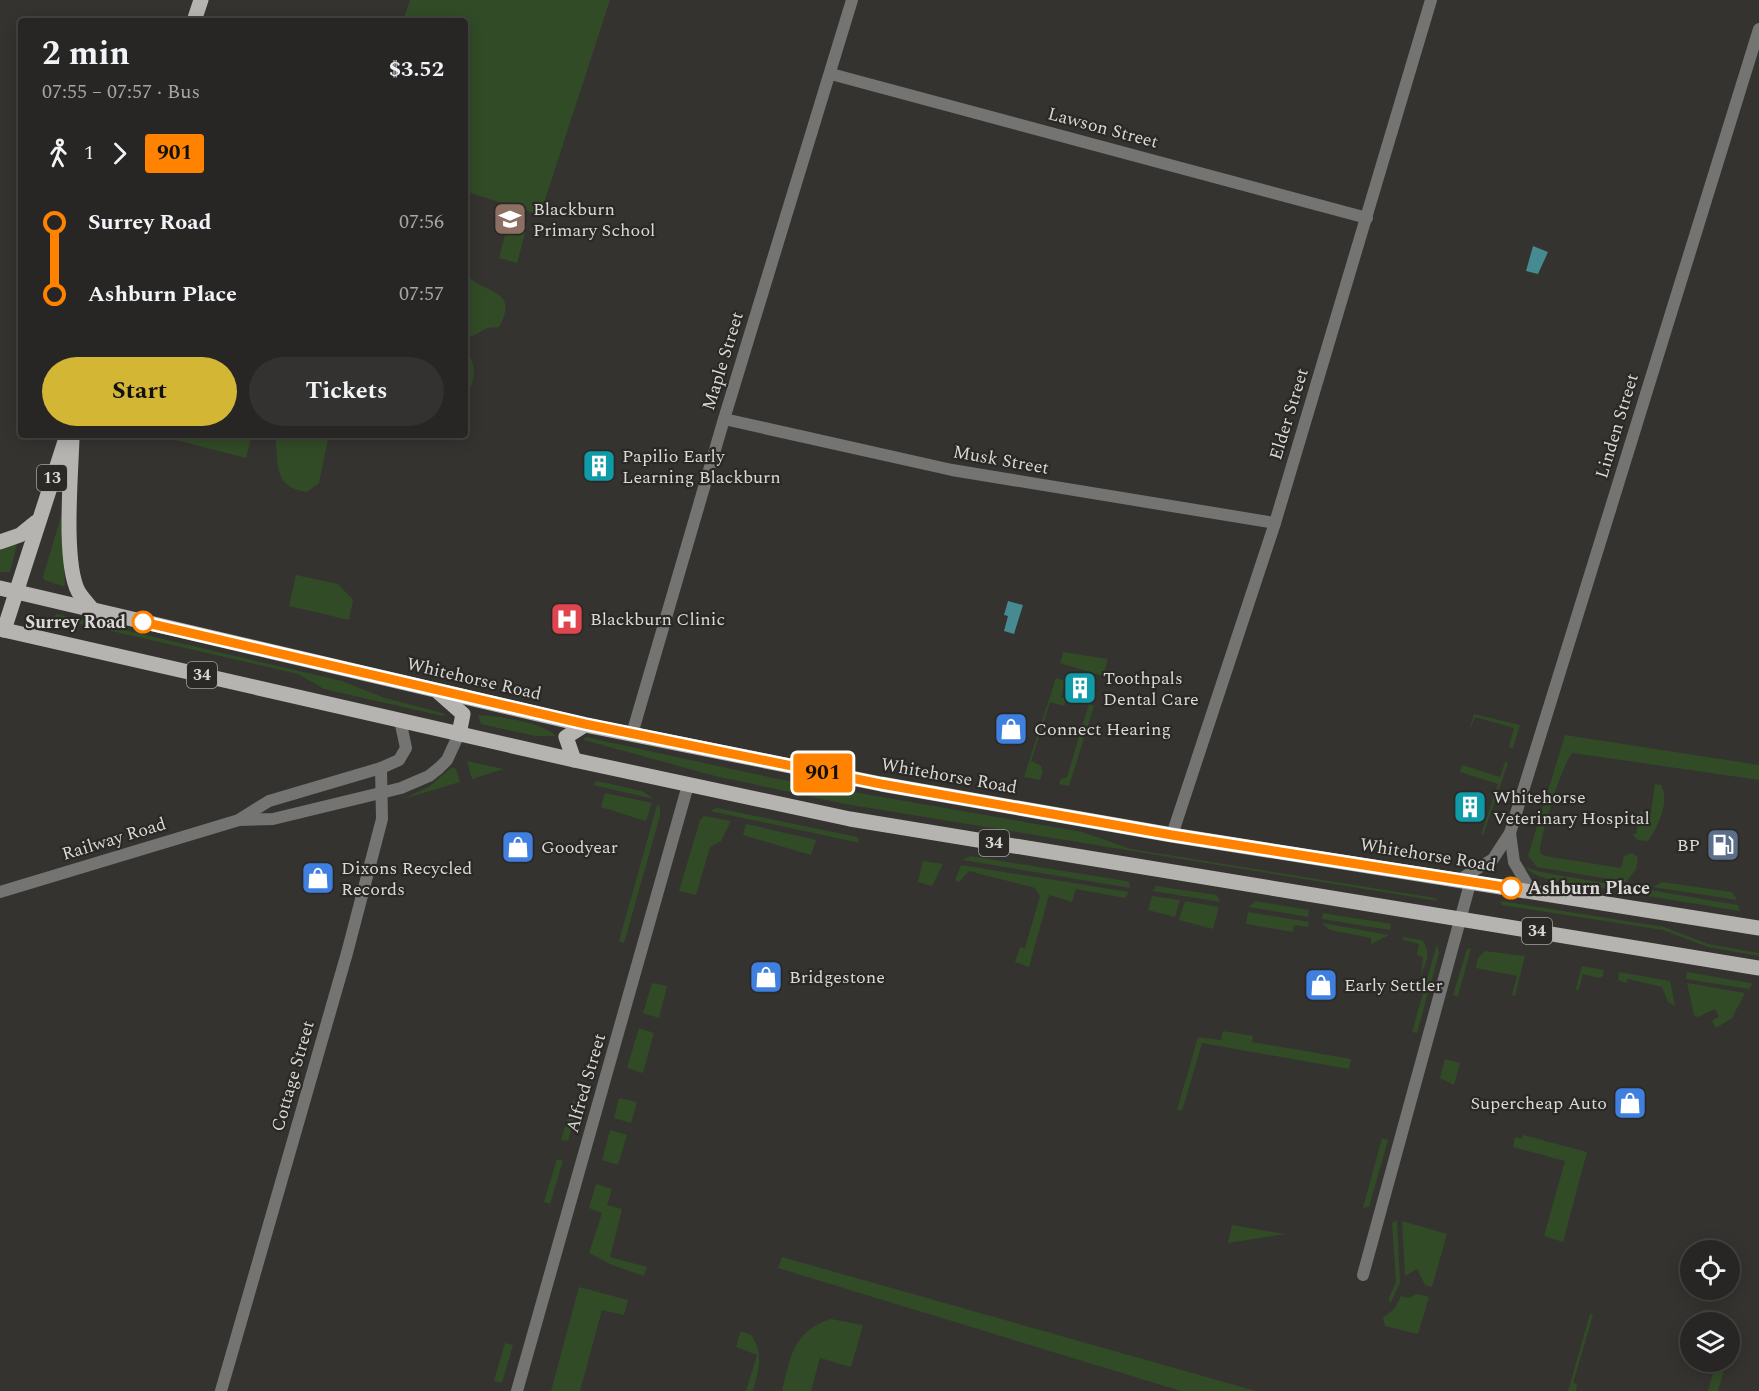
<!DOCTYPE html>
<html lang="en">
<head>
<meta charset="utf-8">
<style>
  body { margin:0; font-family:Spectral,serif; background:#333231; color:#f1f3f6; height:100vh; display:flex; flex-direction:column; font-size:22px; white-space:nowrap }
  * { box-sizing:border-box; margin:0 }
  p { font-size:20px; color:#a4a5a6 }
  .icon { flex:none; width:33px; height:33px; fill:none; stroke:currentColor; stroke-width:2; stroke-linecap:round; stroke-linejoin:round }
  .map { position:relative; flex:1; overflow:hidden }
  .details { position:absolute; left:18px; top:18px; width:450px; height:420px; display:flex; flex-direction:column; background:#272624; border-radius:6px; box-shadow:0 3px 15px #0003,0 0 0 2px #434341 }
  .details>* { flex:none }
  .badge { padding:0 12px; border-radius:4px; font-size:21px; line-height:39px }
  .tools { position:absolute; left:1680px; top:1240px; display:grid; gap:12px }
  .tools a { display:grid; place-items:center; width:60px; height:60px; border-radius:50%; background:#272624; box-shadow:0 3px 15px #0003,0 0 0 2px #434341; font-size:30px }
  .map>.badge { position:absolute; translate:-50% -50%; box-shadow:0 0 0 3px #fff }
  .legs { display:flex; align-items:center; gap:9px; height:66px; padding:0 24px; font-size:20px }
  .legs p { margin-inline-start:auto }
  .overview { display:flex; align-items:center; justify-content:space-between; height:102px; padding:0 24px }
  h1 { font-size:33px; font-weight:700; line-height:45px }
  .cta { display:flex; gap:12px; margin-top:auto; padding:12px 24px }
  .cta a { flex:1; height:69px; border-radius:36px; background:#d4b635; color:#111; font-size:24px; font-weight:700; line-height:69px; text-align:center }
  .cta a+a { background:#333231; color:#f1f3f6 }
  ul { padding:0 24px; list-style:none }
  li { display:flex; align-items:center; gap:21px; height:72px; font-size:22px }
  li i { display:grid; place-items:center; width:9px; height:100%; margin:0 8px; background:currentColor }
  li i::after { content:''; width:15px; height:15px; margin:-8px; border:4px solid; border-radius:50%; background:#272624 }
  li p { margin-inline-start:auto }
  li:first-child i { background:linear-gradient(#0000 50%,currentColor 0) }
  li:last-child i { background:linear-gradient(currentColor 50%,#0000 0) }
  .map>svg:first-child { display:block }
  .green { fill:#314b27 }
  .water { fill:#458b91 }
  .lines { fill:none; stroke-linecap:round; stroke-linejoin:round }
  .street { stroke:#747472; stroke-width:12 }
  .primary { stroke:#b6b4b1; stroke-width:15 }
  .line-1-casing { stroke:#fff; stroke-width:14 }
  .line-1 { stroke:#ff8200; stroke-width:9 }
  .stop-1-dot { fill:#fff; stroke:#ff8200; stroke-width:3 }
  .labels { text-anchor:middle; dominant-baseline:central; stroke-width:4.5; stroke-linejoin:round; paint-order:stroke }
  .shield { fill:#2a2926; stroke:#a5a4a2; stroke-width:1.5 }
  .shield-label { font-size:16px; font-weight:bold; fill:#dad9d7 }
  .street-label { font-size:18px; fill:#dad9d7; stroke:#2a2926 }
  .poi-label { font-size:18px; fill:#dad9d7; stroke:#2a2926; text-anchor:start }
  .stop-label { font-size:18px; font-weight:bold; fill:#dad9d7; stroke:#2a2926; text-anchor:end }
</style>
</head>
<body>
<div class="map">
<svg width="1759" height="1391" viewBox="0 0 1759 1391">
  <rect width="100%" height="100%" fill="#343330"/>
  <!-- green -->
  <g class="green">
    <polygon points="410,0 610,0 540,215 465,191 465,21 403,21"/>
    <polygon points="509,220 527,226 517,263 499,258"/>
    <path d="M465,273C482,295 521,287 499,327L487,328L473,336L465,334Z"/>
    <path d="M465,349C476,363 477,379 467,393H465Z"/>
    <polygon points="156,435 252,435 246,458"/>
    <path d="M275,435H318L328,439L319,483L307,492C272,487 279,464 275,435Z"/>
    <polygon points="62,513 65,585 63,586 44,580 43,577"/>
    <polygon points="17,544 10,572 0,572 0,548"/>
    <polygon points="296,575 338,584 353,600 349,620 289,606"/>
    <polygon points="56,614 342,681 385,698 446,714 443,716 324,689 298,674 55,618"/>
    <polygon points="1063,652 1108,659 1103,676 1060,663"/>
    <polygon points="1056,678 1066,681 1061,697 1066,699 1064,706 1050,702 1031,761 1041,766 1043,771 1040,780 1024,777"/>
    <polygon points="1089,704 1094,706 1069,786 1059,784 1061,779 1067,777"/>
    <polygon points="1474,714 1520,725 1513,748 1509,747 1514,728 1475,717 1468,734"/>
    <path d="M478,715C498,716 542,722 556,736H535L481,724Z"/>
    <path d="M1565,735L1759,765V780L1573,753C1563,759 1539,840 1540,853L1545,856L1621,868L1624,856L1632,853L1638,857L1636,869L1626,882L1537,867L1528,856Z"/>
    <polygon points="585,737 773,778 1082,832 1131,849 1435,898 1438,901 845,804 715,776 584,740"/>
    <polygon points="467,761 504,769 472,779"/>
    <polygon points="1505,762 1508,763 1483,835 1481,835 1498,784 1460,772 1462,765 1500,777"/>
    <polygon points="452,767 456,769 460,782 403,799 430,786"/>
    <polygon points="597,781 642,791 654,799 593,785"/>
    <path d="M1655,784L1661,785C1670,801 1659,824 1650,838L1648,841L1638,840L1632,834H1636L1640,811L1651,813Z"/>
    <polygon points="605,793 652,803 646,821 601,807"/>
    <polygon points="657,805 660,806 660,816 624,943 619,941"/>
    <polygon points="717,808 857,837 860,843 710,811"/>
    <polygon points="704,816 731,821 721,841 710,847 696,895 679,891 700,820"/>
    <polygon points="746,824 816,840 811,855 743,835"/>
    <polygon points="970,856 1126,881 1129,882 1130,888 963,860"/>
    <polygon points="923,861 943,864 932,886 918,882"/>
    <polygon points="961,865 1129,892 1125,898 1076,889 1072,902 1049,895 1029,967 1015,962 1020,947 1025,948 1040,896 1035,888 969,871 959,882 955,880"/>
    <path d="M1526,867L1540,872L1622,886C1607,893 1531,881 1526,867Z"/>
    <polygon points="1662,882 1732,892 1737,900 1653,887"/>
    <polygon points="1156,886 1217,895 1220,902 1153,891"/>
    <polygon points="1650,890 1738,905 1740,911 1647,896"/>
    <polygon points="1152,896 1180,900 1175,917 1148,910"/>
    <polygon points="1185,901 1219,907 1213,929 1179,920"/>
    <polygon points="1255,901 1309,910 1308,917 1249,907"/>
    <polygon points="1501,901 1664,927 1708,944 1759,953 1759,956 1708,947 1663,930 1502,905"/>
    <polygon points="1248,912 1309,922 1308,927 1294,925 1293,932 1246,924"/>
    <polygon points="1323,913 1391,924 1390,930 1322,919"/>
    <polygon points="1322,923 1389,935 1371,944 1371,938 1330,930"/>
    <path d="M1402,937L1422,940C1432,953 1426,962 1421,976L1423,957L1417,955L1419,944L1404,940Z"/>
    <polygon points="1437,944 1439,953 1417,1033 1412,1032"/>
    <polygon points="1471,948 1458,996 1453,995 1467,949"/>
    <polygon points="1485,951 1525,956 1515,996 1512,995 1517,976 1476,968 1478,958"/>
    <polygon points="1582,966 1604,970 1603,976 1599,978 1583,974 1579,989 1575,992"/>
    <polygon points="1619,972 1670,981 1675,1006 1668,1002 1662,987 1628,979 1626,983 1618,980"/>
    <polygon points="1687,972 1751,983 1752,985 1749,989 1686,979"/>
    <polygon points="652,983 667,986 659,1018 643,1013"/>
    <polygon points="1687,983 1745,993 1732,1018 1716,1028 1712,1021 1719,1016 1715,1009 1698,1017 1694,1015"/>
    <polygon points="639,1028 654,1033 643,1073 627,1068"/>
    <polygon points="1223,1031 1253,1036 1252,1042 1351,1059 1349,1069 1202,1043 1182,1111 1177,1110 1198,1037 1221,1040"/>
    <polygon points="1445,1059 1460,1063 1454,1085 1440,1078"/>
    <polygon points="619,1098 637,1102 631,1123 614,1118"/>
    <polygon points="573,1100 578,1105 568,1141 561,1140"/>
    <polygon points="610,1130 627,1135 618,1165 602,1160"/>
    <polygon points="1523,1135 1587,1152 1563,1242 1544,1236 1565,1161 1513,1147 1515,1137 1522,1139"/>
    <polygon points="1382,1138 1388,1140 1369,1207 1363,1208"/>
    <polygon points="557,1159 563,1161 550,1204 544,1202"/>
    <polygon points="596,1184 612,1189 607,1205 622,1209 610,1257 647,1267 644,1276 612,1265 589,1253 602,1213 589,1208"/>
    <polygon points="1397,1220 1400,1283 1390,1304 1389,1298 1396,1282 1392,1223"/>
    <polygon points="1402,1221 1447,1234 1432,1287 1425,1285 1417,1269 1405,1276"/>
    <polygon points="1232,1225 1285,1234 1228,1243"/>
    <polygon points="782,1257 1256,1391 1181,1391 778,1268"/>
    <polygon points="579,1287 628,1300 624,1315 602,1310 580,1391 551,1391"/>
    <polygon points="1417,1294 1429,1297 1418,1334 1385,1326 1383,1318 1395,1308 1401,1296 1409,1298"/>
    <polygon points="1590,1314 1593,1315 1573,1383 1577,1384 1576,1391 1568,1391"/>
    <path d="M831,1319L863,1325L851,1367L820,1358L811,1391H782C791,1356 792,1332 831,1319Z"/>
    <path d="M741,1331L751,1335C764,1355 759,1369 753,1391H746L757,1355L736,1347Z"/>
    <polygon points="505,1343 513,1345 502,1383 494,1381"/>
    <polygon points="1716,1362 1726,1362 1718,1391 1708,1391"/>
  </g>
  <!-- water -->
  <g class="water">
    <polygon points="1533,246 1548,252 1538,274 1526,271"/>
    <polygon points="1008,601 1023,605 1014,634 1004,631 1008,616 1004,615"/>
  </g>
  <g class="lines">
    <!-- street -->
    <g class="street">
      <polyline points="831,74 1367,218"/>
      <polyline points="724,419 952,470 1275,523"/>
      <polyline points="632,734 724,419 852,0"/>
      <polyline points="240,819 269,801 381,768 399,760 406,748 400,720"/>
      <polyline points="1510,833 1514,862 1531,891"/>
      <polyline points="1172,835 1275,523 1431,0"/>
      <polyline points="1459,880 1493,859 1510,833 1759,29"/>
      <polyline points="0,892 239,820 273,819 401,788 429,776 439,768 447,760 459,734"/>
      <polyline points="1363,1275 1471,880"/>
      <polyline points="221,1391 347,953 382,819 381,768"/>
      <polyline points="517,1391 688,785"/>
    </g>
    <!-- primary -->
    <g class="primary">
      <polyline points="194,21 201,0"/>
      <path d="M72,438C71,474 63,561 78,591C82,598 88,604 93,610"/>
      <polyline points="0,542 20,535 36,522"/>
      <polyline points="0,588 585,725 881,784 1172,835 1759,928"/>
      <polyline points="0,629 574,760 850,819 1759,968"/>
      <polyline points="4,630 67,435"/>
      <polyline points="437,691 463,714 459,734"/>
      <polyline points="574,760 566,737 585,725"/>
    </g>
  </g>
  <g class="lines">
    <!-- line-1 casing -->
    <g class="line-1-casing">
      <polyline id="line-1" points="143,622 585,724 881,784 1172,835 1511,888"/>
    </g>
    <!-- line-1 -->
    <use href="#line-1" class="line-1"/>
  </g>
  <!-- icons -->
  <defs>
    <g id="school-square" transform="scale(1.725)"><rect x="-9" y="-9" width="18" height="18" rx="4" fill="#8d6e63" stroke="#2a2926"/><path d="M0-5L7-2L0 1L-7-2ZM-4 1L0 2.5L4 1V4Q0 6-4 4Z" fill="#fff"/></g>
    <g id="building-square" transform="scale(1.725)"><rect x="-9" y="-9" width="18" height="18" rx="4" fill="#0f9aa8" stroke="#2a2926"/><path d="M-4-6H4V6H1V3H-1V6H-4ZM-2.5-4.3h1.7v1.8h-1.7ZM.8-4.3h1.7v1.8H.8ZM-2.5-1h1.7V.8h-1.7ZM.8-1h1.7V.8H.8Z" fill="#fff"/></g>
    <g id="hospital-square" transform="scale(1.725)"><rect x="-9" y="-9" width="18" height="18" rx="4" fill="#e0444e" stroke="#2a2926"/><path d="M-5-5h3v3.5h4V-5h3V5h-3V1.5h-4V5h-3Z" fill="#fff"/></g>
    <g id="shop-square" transform="scale(1.725)"><rect x="-9" y="-9" width="18" height="18" rx="4" fill="#3f7fe0" stroke="#2a2926"/><path d="M-5-2.5h2.3a2.7 3.5 0 0 1 5.4 0H5L5.5 6h-11ZM-1.5-2.5h3a1.5 2.3 0 0 0-3 0Z" fill="#fff"/></g>
    <g id="fuel-square" transform="scale(1.725)"><rect x="-9" y="-9" width="18" height="18" rx="4" fill="#5c6f8a" stroke="#2a2926"/><path d="M-5.5-6h7V0h2V4h1.3V-2.5L3-4.5l.8-.8L6-3V5H2.5V1h-1V6h-7ZM-4.2-4.7v3.2H.2V-4.7Z" fill="#fff"/></g>
  </defs>
  <g fill-rule="evenodd">
    <use href="#school-square" x="510" y="219"/>
    <use href="#building-square" x="599" y="466"/>
    <use href="#hospital-square" x="567" y="619"/>
    <use href="#building-square" x="1080" y="688"/>
    <use href="#shop-square" x="1011" y="729"/>
    <use href="#building-square" x="1470" y="807"/>
    <use href="#fuel-square" x="1723" y="845"/>
    <use href="#shop-square" x="518" y="847"/>
    <use href="#shop-square" x="318" y="878"/>
    <use href="#shop-square" x="766" y="977"/>
    <use href="#shop-square" x="1321" y="985"/>
    <use href="#shop-square" x="1630" y="1103"/>
  </g>
  <!-- markers -->
  <g class="stop-1-dot">
    <circle cx="143" cy="622" r="10"/>
    <circle cx="1511" cy="888" r="10"/>
  </g>
  <g class="labels">
    <!-- shield labels -->
    <g class="shield">
      <rect x="37" y="465" width="30" height="26" rx="4.5"/>
      <rect x="187" y="662" width="30" height="26" rx="4.5"/>
      <rect x="979" y="830" width="30" height="26" rx="4.5"/>
      <rect x="1522" y="918" width="30" height="26" rx="4.5"/>
    </g>
    <g class="shield-label">
      <text x="52" y="478">13</text>
      <text x="202" y="675">34</text>
      <text x="994" y="843">34</text>
      <text x="1537" y="931">34</text>
    </g>
    <!-- street labels -->
    <g class="street-label">
      <text transform="translate(1103 128) rotate(15)">Lawson Street</text>
      <text transform="translate(723 361) rotate(-73)">Maple Street</text>
      <text transform="translate(1289 414) rotate(-73)">Elder Street</text>
      <text transform="translate(1617 426) rotate(-73)">Linden Street</text>
      <text transform="translate(1001 460) rotate(10)">Musk Street</text>
      <text transform="translate(474 679) rotate(13)">Whitehorse Road</text>
      <text transform="translate(949 776) rotate(10)">Whitehorse Road</text>
      <text transform="translate(114 839) rotate(-17)">Railway Road</text>
      <text transform="translate(1428 855) rotate(9)">Whitehorse Road</text>
      <text transform="translate(293 1076) rotate(-74)">Cottage Street</text>
      <text transform="translate(586 1083) rotate(-74)">Alfred Street</text>
    </g>
    <!-- poi labels -->
    <g class="poi-label">
      <text x="533" y="209">Blackburn<tspan x="533" dy="21">Primary School</tspan></text>
      <text x="622" y="456">Papilio Early<tspan x="622" dy="21">Learning Blackburn</tspan></text>
      <text x="590" y="619">Blackburn Clinic</text>
      <text x="1103" y="678">Toothpals<tspan x="1103" dy="21">Dental Care</tspan></text>
      <text x="1034" y="729">Connect Hearing</text>
      <text x="1493" y="797">Whitehorse<tspan x="1493" dy="21">Veterinary Hospital</tspan></text>
      <text x="1700" y="845" text-anchor="end">BP</text>
      <text x="541" y="847">Goodyear</text>
      <text x="341" y="868">Dixons Recycled<tspan x="341" dy="21">Records</tspan></text>
      <text x="789" y="977">Bridgestone</text>
      <text x="1344" y="985">Early Settler</text>
      <text x="1607" y="1103" text-anchor="end">Supercheap Auto</text>
    </g>
    <!-- stop labels -->
    <g class="stop-label">
      <text x="126" y="622">Surrey Road</text>
      <text x="1528" y="888" text-anchor="start">Ashburn Place</text>
    </g>
  </g>
</svg>
<div class="tools">
<a><svg class="icon" aria-label="locate" viewBox="0 0 24 24"><circle cx="12" cy="12" r="6"/><path d="M12 2v4M12 18v4M2 12h4M18 12h4"/></svg></a>
<a><svg class="icon" aria-label="layers" viewBox="0 0 24 24"><path d="M12 4l9 5-9 5-9-5zM3 14l9 5 9-5"/></svg></a>
</div>
<b class="badge" style="left:823px;top:773px;background:#ff8200;color:#111">901</b>
<section class="details">
<div class="overview"><div><h1>2 min</h1><p>07:55 – 07:57 · Bus</p></div><b>$3.52</b></div>
<div class="legs"><svg class="icon" aria-label="walk" viewBox="0 0 24 24"><circle cx="13" cy="4" r="2"/><path d="M13 8l-2 6 4 7M11 14l-3 7M7 12l3-4h3l4 4"/></svg>1<svg class="icon" aria-label="forward" viewBox="0 0 24 24"><path d="M9 5l7 7-7 7"/></svg><b class="badge" style="background:#ff8200;color:#111">901</b></div>
<ul>
<li><i style="color:#ff8200"></i><b>Surrey Road</b><p>07:56</p></li>
<li><i style="color:#ff8200"></i><b>Ashburn Place</b><p>07:57</p></li>
</ul>
<div class="cta"><a>Start</a><a>Tickets</a></div>
</section>
</div>
</body>
</html>
